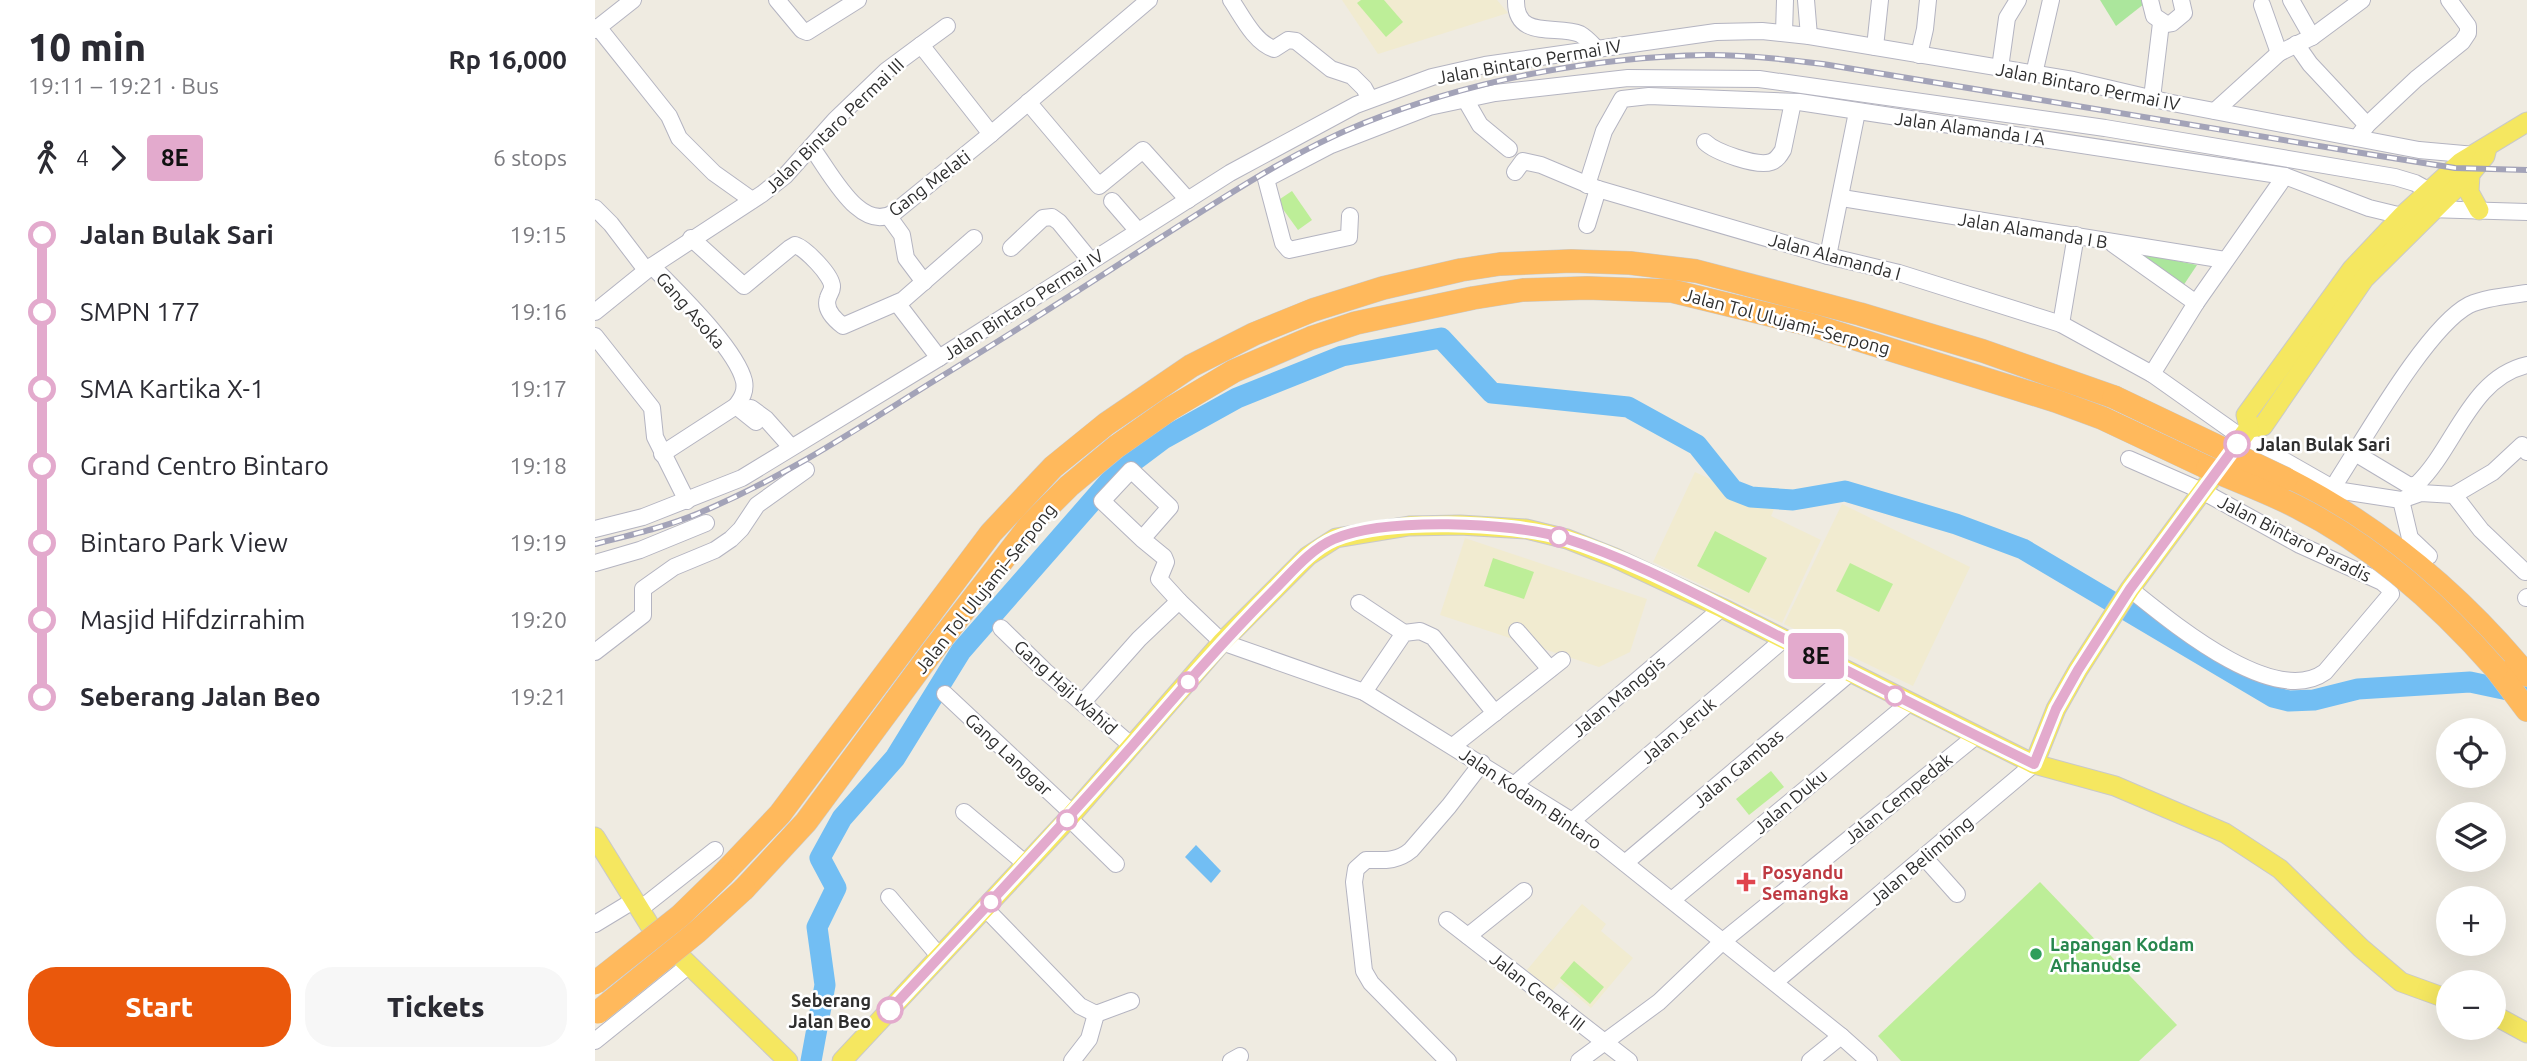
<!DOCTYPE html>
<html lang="en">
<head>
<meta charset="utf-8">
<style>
  body { margin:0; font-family:Ubuntu,sans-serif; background:#f7f7f7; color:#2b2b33; height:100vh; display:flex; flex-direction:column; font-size:26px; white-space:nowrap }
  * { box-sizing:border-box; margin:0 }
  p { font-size:23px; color:#7c7c81 }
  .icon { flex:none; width:38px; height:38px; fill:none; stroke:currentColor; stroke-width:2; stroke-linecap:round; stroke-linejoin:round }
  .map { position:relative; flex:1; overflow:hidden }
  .details { display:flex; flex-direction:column; background:#fff; width:595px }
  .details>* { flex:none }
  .badge { padding:0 14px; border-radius:5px; font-size:24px; line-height:46px }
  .tools { position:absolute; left:1841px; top:718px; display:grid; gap:14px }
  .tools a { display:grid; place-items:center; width:70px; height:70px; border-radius:50%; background:#fff; box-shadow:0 7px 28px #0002; font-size:35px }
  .map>.badge { position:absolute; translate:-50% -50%; box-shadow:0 0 0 4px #fff }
  .legs { display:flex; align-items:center; gap:10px; height:77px; padding:0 28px; font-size:23px }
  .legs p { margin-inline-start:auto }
  .overview { display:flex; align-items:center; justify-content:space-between; height:119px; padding:0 28px }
  h1 { font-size:38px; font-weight:800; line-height:52px }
  .action { display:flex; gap:14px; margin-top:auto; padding:14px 28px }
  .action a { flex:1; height:80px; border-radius:28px; background:#ea580c; color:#fff; font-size:28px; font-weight:800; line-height:80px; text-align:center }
  .action a+a { background:#f7f7f7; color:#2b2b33 }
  ul { padding:0 28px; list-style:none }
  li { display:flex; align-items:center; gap:24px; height:77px; font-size:26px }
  li i { display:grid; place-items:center; width:10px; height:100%; margin:0 9px; background:currentColor }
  li i::after { content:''; width:18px; height:18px; margin:-9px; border:5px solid; border-radius:50%; background:#fff }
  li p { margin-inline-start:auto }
  li:first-child i { background:linear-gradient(#0000 50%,currentColor 0) }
  li:last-child i { background:linear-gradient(currentColor 50%,#0000 0) }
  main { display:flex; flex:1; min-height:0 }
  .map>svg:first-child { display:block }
  .education { fill:#f1ebd0 }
  .green { fill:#abe69c }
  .pitch { fill:#bdee98 }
  .water { fill:#72bef3 }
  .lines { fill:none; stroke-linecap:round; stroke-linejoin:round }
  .river { stroke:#72bef3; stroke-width:21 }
  .minor-casing { stroke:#b4b4c1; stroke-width:18 }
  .major-casing { stroke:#c9c9c9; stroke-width:21 }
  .highway-casing { stroke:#c9c9c9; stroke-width:24 }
  .minor { stroke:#fff; stroke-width:16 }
  .major { stroke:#f5e760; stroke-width:19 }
  .highway { stroke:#ffb95c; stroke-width:23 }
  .rail-casing { stroke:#a3a3b8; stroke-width:6 }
  .rail { stroke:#fff; stroke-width:3.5; stroke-dasharray:10; stroke-linecap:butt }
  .highway-bridge-casing { stroke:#c9c9c9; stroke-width:24; stroke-linecap:butt }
  .highway-bridge { stroke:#ffb95c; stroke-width:23 }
  .line-1-casing { stroke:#fff; stroke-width:16 }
  .line-1 { stroke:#e3aacd; stroke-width:10 }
  .stop-1-dot { fill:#fff; stroke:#e3aacd; stroke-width:3.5 }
  .health-dot { fill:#e0444e; stroke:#fff; stroke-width:2.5 }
  .leisure-dot { fill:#2e9e5b; stroke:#fff; stroke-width:2.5 }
  .labels { text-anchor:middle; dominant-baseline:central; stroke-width:5; stroke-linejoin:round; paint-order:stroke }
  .street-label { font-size:18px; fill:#2e2e2e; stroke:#fff }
  .stop-label { font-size:18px; font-weight:bold; fill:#2e2e2e; stroke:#fff; text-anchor:start }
  .health-label { font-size:18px; font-weight:bold; fill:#be3a42; stroke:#fff; text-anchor:start }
  .leisure-label { font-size:18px; font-weight:bold; fill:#27864d; stroke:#fff; text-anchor:start }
</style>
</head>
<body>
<main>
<section class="details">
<div class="overview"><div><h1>10 min</h1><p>19:11 – 19:21 · Bus</p></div><b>Rp 16,000</b></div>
<div class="legs"><svg class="icon" aria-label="walk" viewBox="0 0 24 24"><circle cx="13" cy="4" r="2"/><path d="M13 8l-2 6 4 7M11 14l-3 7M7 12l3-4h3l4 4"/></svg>4<svg class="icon" aria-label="forward" viewBox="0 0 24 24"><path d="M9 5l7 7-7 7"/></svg><b class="badge" style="background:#e3aacd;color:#111">8E</b><p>6 stops</p></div>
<ul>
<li><i style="color:#e3aacd"></i><b>Jalan Bulak Sari</b><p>19:15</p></li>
<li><i style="color:#e3aacd"></i><span>SMPN 177</span><p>19:16</p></li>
<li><i style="color:#e3aacd"></i><span>SMA Kartika X-1</span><p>19:17</p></li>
<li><i style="color:#e3aacd"></i><span>Grand Centro Bintaro</span><p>19:18</p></li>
<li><i style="color:#e3aacd"></i><span>Bintaro Park View</span><p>19:19</p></li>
<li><i style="color:#e3aacd"></i><span>Masjid Hifdzirrahim</span><p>19:20</p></li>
<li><i style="color:#e3aacd"></i><b>Seberang Jalan Beo</b><p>19:21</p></li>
</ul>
<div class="action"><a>Start</a><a>Tickets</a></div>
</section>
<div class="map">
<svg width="1932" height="1061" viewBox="0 0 1932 1061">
  <rect width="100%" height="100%" fill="#efebe1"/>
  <!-- education -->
  <g class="education">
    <polygon points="747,0 902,0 913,13 783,54"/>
    <polygon points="1100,472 1179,509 1176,516 1226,540 1187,623 1058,562"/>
    <polygon points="1247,504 1375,567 1318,686 1189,624"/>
    <polygon points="870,538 1052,599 1035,652 1004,667 845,615"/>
    <polygon points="987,904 1011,924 1006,931 1038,958 996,1008 965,982 957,991 932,970"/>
  </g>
  <!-- green -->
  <g class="green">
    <polygon points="1505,0 1554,0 1521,26"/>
    <polygon points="1518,248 1602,265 1582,295"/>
  </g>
  <!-- pitch -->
  <g class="pitch">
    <polygon points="766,0 789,0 808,22 791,37 762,3"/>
    <polygon points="697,191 717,220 703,230 682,201"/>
    <polygon points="1120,531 1172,558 1154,593 1102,566"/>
    <polygon points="898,558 939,572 929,599 889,586"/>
    <polygon points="1255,563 1298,584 1284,612 1241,591"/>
    <polygon points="1176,771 1189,787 1154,815 1141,799"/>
    <polygon points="1445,882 1582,1025 1544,1061 1306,1061 1283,1036"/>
    <polygon points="979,961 1009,987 995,1004 965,978"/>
  </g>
  <!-- water -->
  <polygon class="water" points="601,845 626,871 616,883 590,857"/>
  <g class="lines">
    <!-- river -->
    <polyline class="river" points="216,1061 230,985 222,927 241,888 225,858 247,818 300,758 366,651 520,475 568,439 642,398 747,356 846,338 897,393 1033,407 1102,445 1138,490 1156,497 1198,500 1250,491 1361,524 1428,549 1678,697 1694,701 1719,700 1763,689 1875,682 1927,693"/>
    <!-- minor casing -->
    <g class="minor-casing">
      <g id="minor">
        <polyline points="182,0 207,30 212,32 263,0"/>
        <path d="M636,0C647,16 659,42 679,49L693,40L701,41L736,69L757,76L769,88L775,99"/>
        <path d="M921,0C920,41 963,24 985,34C992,38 997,44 1002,49"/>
        <polyline points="1211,0 1214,36"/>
        <polyline points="1555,0 1559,16 1571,24 1577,23 1589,13 1586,0"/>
        <polyline points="1696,0 1717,37"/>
        <polyline points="1667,5 1684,53"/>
        <polyline points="3,27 74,116 84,138 119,173 157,200"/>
        <polyline points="0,30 38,0"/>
        <polyline points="1189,33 1190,0"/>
        <polyline points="1701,44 1715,64 1772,125"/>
        <polyline points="326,45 352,26"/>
        <polyline points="1280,47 1285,0"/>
        <polyline points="1324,55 1330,29 1333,0"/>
        <polyline points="1405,68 1412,18 1423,0"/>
        <polyline points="1439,74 1456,0"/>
        <polyline points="1557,98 1566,23"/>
        <polyline points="870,99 885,125 914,149"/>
        <polyline points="433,102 504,186 548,150 593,200"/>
        <polyline points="1620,111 1684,53 1717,37 1767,0"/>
        <polyline points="1762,138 1772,125 1821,79 1867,42 1873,33 1873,26 1854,0"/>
        <path d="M1110,142C1120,152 1162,167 1176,162C1182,160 1185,155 1188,150L1198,102"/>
        <path d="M216,147C234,169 265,236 300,212L396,134"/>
        <polyline points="920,172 928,161 946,165 1003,189 1233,256 1304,273 1466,324 1557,374 1639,432 1741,490 1806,500 1826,493 1859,495 1898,472 1927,445 1932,452"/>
        <polyline points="992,185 1009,131 1027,99 1054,96 1204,102 1690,176 1774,208 1807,216"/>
        <polyline points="1247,198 1630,260"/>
        <polyline points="517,201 543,231"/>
        <polyline points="0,208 16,224 51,270"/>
        <polyline points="1833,209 1932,212"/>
        <polyline points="755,216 754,237 694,250 688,243 671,179 736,145 834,107 900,93 1033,78 1164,79 1510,128 1800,177 1820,183 1842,195"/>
        <polyline points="294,217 307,235 311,258 329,282"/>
        <polyline points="992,225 1003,189"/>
        <path d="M96,238L149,286L195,248L200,245C210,248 238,276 237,287C237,291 234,294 233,298C229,309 239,319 248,326L308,300L379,238"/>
        <polyline points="1518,244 1601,303"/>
        <polyline points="416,248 448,218 457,217 464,222 495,260"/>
        <polyline points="1233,256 1262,112"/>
        <path d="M57,266C81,291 141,348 149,381C151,391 147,398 141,406L161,422"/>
        <polyline points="302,303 344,358"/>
        <polyline points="0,312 57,266 167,194 190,176 240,120 291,71 326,45 396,134 554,0"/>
        <polyline points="1466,324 1481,235"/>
        <polyline points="0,336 57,408 60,437 92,501"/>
        <polyline points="1557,374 1601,303 1690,176"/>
        <polyline points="156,408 171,419 196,447"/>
        <path d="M1760,453L1815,486L1822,484C1860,448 1875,378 1932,365"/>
        <polyline points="67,454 141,406"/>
        <path d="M1534,459L1607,491L1705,545L1787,582L1793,587L1796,594L1730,672C1679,709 1575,621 1535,589"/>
        <path d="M1742,481C1770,438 1832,327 1874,305C1892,297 1913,296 1932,293"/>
        <polyline points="1859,495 1886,530 1930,572"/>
        <polyline points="1806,500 1815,538 1834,556"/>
        <polyline points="0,529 48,517 147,478 344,358 635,173 761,105 837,77 890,65 1121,32 1167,31 1214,36 1478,80 1572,102 1824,150 1880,155"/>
        <polyline points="547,539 575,507 536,470 507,501 547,539 569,557 571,562 564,579 584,601"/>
        <polyline points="0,563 45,550 111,523"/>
        <polyline points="1931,598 1932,597"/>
        <polyline points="764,603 809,633"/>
        <polyline points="406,628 450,671 537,746"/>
        <polyline points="922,631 955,669"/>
        <polyline points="0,652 48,615 48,589 79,567 120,550 136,539 146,529 162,505 211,470"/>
        <polyline points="769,692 809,633 825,631 838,637 900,713"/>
        <polyline points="350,694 478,814"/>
        <polyline points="488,702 544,639 584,601 627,642 769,692 977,821 1246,1036 1274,1061"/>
        <polyline points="858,746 967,660"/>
        <polyline points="920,784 1127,608"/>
        <polyline points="369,812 431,864"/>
        <polyline points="474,818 521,864"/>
        <polyline points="977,821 1189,639"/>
        <polyline points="1329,857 1362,894"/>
        <polyline points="1030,863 1255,673"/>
        <polyline points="294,897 345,957"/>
        <polyline points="1077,900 1314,703"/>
        <polyline points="49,906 120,850"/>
        <polyline points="390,908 485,1006 501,1014 536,1001"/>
        <polyline points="852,920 1034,1061"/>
        <polyline points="0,924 33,904"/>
        <polyline points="873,936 929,891"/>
        <polyline points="1180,982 1439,764"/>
        <polyline points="0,1041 93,966"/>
        <polyline points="477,1061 494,1039 501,1014"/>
        <polyline points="636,1061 645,1056"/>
        <path d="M853,1061L776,983L769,971L759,882L761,869L771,860C788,860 802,862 816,850L854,806L887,763"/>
        <polyline points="984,1061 1064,1002 1128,941 1381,736"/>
        <polyline points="1215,1061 1246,1036"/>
      </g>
    </g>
    <!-- major casing -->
    <g class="major-casing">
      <g id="major">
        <polyline points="1875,174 1874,192 1884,210"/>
        <polyline points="1654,428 1651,415 1757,269 1807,216 1866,162 1932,122"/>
        <polyline points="1654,428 1668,426 1769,279 1875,174 1890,156 1892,148"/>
        <polyline points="1439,764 1461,709 1483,670 1535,589 1654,428"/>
        <polyline points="0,837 57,929 193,1061"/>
        <polyline points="1899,1015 1932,1033"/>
        <polyline points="247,1061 474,818 627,642 713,556 741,538 814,526 865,525 931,529 972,539 1020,558 1127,608 1439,764 1520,786 1630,833 1685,869 1766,948 1806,982 1853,999"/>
      </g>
    </g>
    <!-- highway casing -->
    <g class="highway-casing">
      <g id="highway">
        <path d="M1691,479C1785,527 1864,593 1932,675"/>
        <polyline points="1901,669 1932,710"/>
        <polyline points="128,874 185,814 396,533 458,467 511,424 596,366 659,334 718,310 788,288 866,270 905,264 976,261 1035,263 1101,271 1265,314 1388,351 1519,397"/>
        <polyline points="149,889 211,822 339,649 435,525 474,486 521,447 575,409 639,371 716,338 761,323 878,298 928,290 992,288 1077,291 1216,325 1461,401 1507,418 1613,468"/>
      </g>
    </g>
    <!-- minor -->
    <use href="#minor" class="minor"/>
    <!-- major -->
    <use href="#major" class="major"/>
    <!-- highway -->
    <use href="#highway" class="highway"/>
    <!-- rail casing -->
    <g class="rail-casing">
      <path id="rail" d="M0,544C35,535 71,527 104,513C186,479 259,431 334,384C409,338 483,291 557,243C625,200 694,153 769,123C877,80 997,57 1113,55C1151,55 1189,59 1228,64L1785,156L1860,168L1932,170"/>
    </g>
    <!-- rail -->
    <use href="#rail" class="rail"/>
    <!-- highway-bridge casing -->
    <g class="highway-bridge-casing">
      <g id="highway-bridge">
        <polyline points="1519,397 1691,479"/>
        <path d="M1613,468C1642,481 1673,492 1702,507C1779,546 1844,604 1901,669"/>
        <polyline points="0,983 85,916 128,874"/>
        <polyline points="3,1012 102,932 149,889"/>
      </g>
    </g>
    <!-- highway-bridge -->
    <use href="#highway-bridge" class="highway-bridge"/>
  </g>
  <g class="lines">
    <!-- line-1 casing -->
    <g class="line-1-casing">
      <path id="line-1" d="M295,1010C377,922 459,835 538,745C584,692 630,639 680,589C698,571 716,549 739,539C790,517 916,522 969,538C1036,559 1100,594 1162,625C1254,672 1346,719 1439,764L1461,709L1483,670L1535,589L1642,444"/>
    </g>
    <!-- line-1 -->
    <use href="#line-1" class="line-1"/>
  </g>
  <!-- markers -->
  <g class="stop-1-dot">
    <circle cx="1642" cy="444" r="12"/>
    <circle cx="964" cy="537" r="9"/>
    <circle cx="593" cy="682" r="9"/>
    <circle cx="1300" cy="696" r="9"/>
    <circle cx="472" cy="820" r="9"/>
    <circle cx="396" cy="902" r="9"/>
    <circle cx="295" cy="1010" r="12"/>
  </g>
  <path class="health-dot" d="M1147.5 871.5h7v7h7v7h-7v7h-7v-7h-7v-7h7z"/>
  <circle class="leisure-dot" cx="1441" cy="954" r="7"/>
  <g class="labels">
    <!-- street labels -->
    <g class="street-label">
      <text transform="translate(934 61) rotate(-10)">Jalan Bintaro Permai IV</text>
      <text transform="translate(1493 86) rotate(11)">Jalan Bintaro Permai IV</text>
      <text transform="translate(239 125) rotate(-44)">Jalan Bintaro Permai III</text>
      <text transform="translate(1375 128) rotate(8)">Jalan Alamanda I A</text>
      <text transform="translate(334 183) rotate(-37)">Gang Melati</text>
      <text transform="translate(1438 230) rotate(9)">Jalan Alamanda I B</text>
      <text transform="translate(1240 256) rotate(15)">Jalan Alamanda I</text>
      <text transform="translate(428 304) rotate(-33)">Jalan Bintaro Permai IV</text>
      <text transform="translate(96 310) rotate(49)">Gang Asoka</text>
      <text transform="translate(1192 321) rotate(15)">Jalan Tol Ulujami–Serpong</text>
      <text transform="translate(1700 538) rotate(27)">Jalan Bintaro Paradis</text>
      <text transform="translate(390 588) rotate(-51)">Jalan Tol Ulujami–Serpong</text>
      <text transform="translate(471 687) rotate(42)">Gang Haji Wahid</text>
      <text transform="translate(1023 696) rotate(-40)">Jalan Manggis</text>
      <text transform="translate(1083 730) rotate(-40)">Jalan Jeruk</text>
      <text transform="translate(414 754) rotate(43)">Gang Langgar</text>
      <text transform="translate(1143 768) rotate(-40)">Jalan Gambas</text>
      <text transform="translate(936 798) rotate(34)">Jalan Kodam Bintaro</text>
      <text transform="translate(1303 798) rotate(-39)">Jalan Cempedak</text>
      <text transform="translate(1195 801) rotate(-40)">Jalan Duku</text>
      <text transform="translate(1326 860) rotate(-40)">Jalan Belimbing</text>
      <text transform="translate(943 991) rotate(38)">Jalan Cenek III</text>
    </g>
    <!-- stop labels -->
    <g class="stop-label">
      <text x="1661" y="444">Jalan Bulak Sari</text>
      <text x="276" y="1000" text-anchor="end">Seberang<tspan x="276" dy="21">Jalan Beo</tspan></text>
    </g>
    <!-- health labels -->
    <g class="health-label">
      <text x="1167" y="872">Posyandu<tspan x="1167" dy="21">Semangka</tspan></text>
    </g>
    <!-- leisure labels -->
    <g class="leisure-label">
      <text x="1455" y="944">Lapangan Kodam<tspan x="1455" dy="21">Arhanudse</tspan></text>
    </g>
  </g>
</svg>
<div class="tools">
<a><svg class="icon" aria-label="locate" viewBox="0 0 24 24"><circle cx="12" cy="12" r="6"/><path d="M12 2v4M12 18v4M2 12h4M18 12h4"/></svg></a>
<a><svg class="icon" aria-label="layers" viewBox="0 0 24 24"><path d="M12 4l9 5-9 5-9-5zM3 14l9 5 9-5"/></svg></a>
<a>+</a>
<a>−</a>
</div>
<b class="badge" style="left:1221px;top:656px;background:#e3aacd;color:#111">8E</b>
</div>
</main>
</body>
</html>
